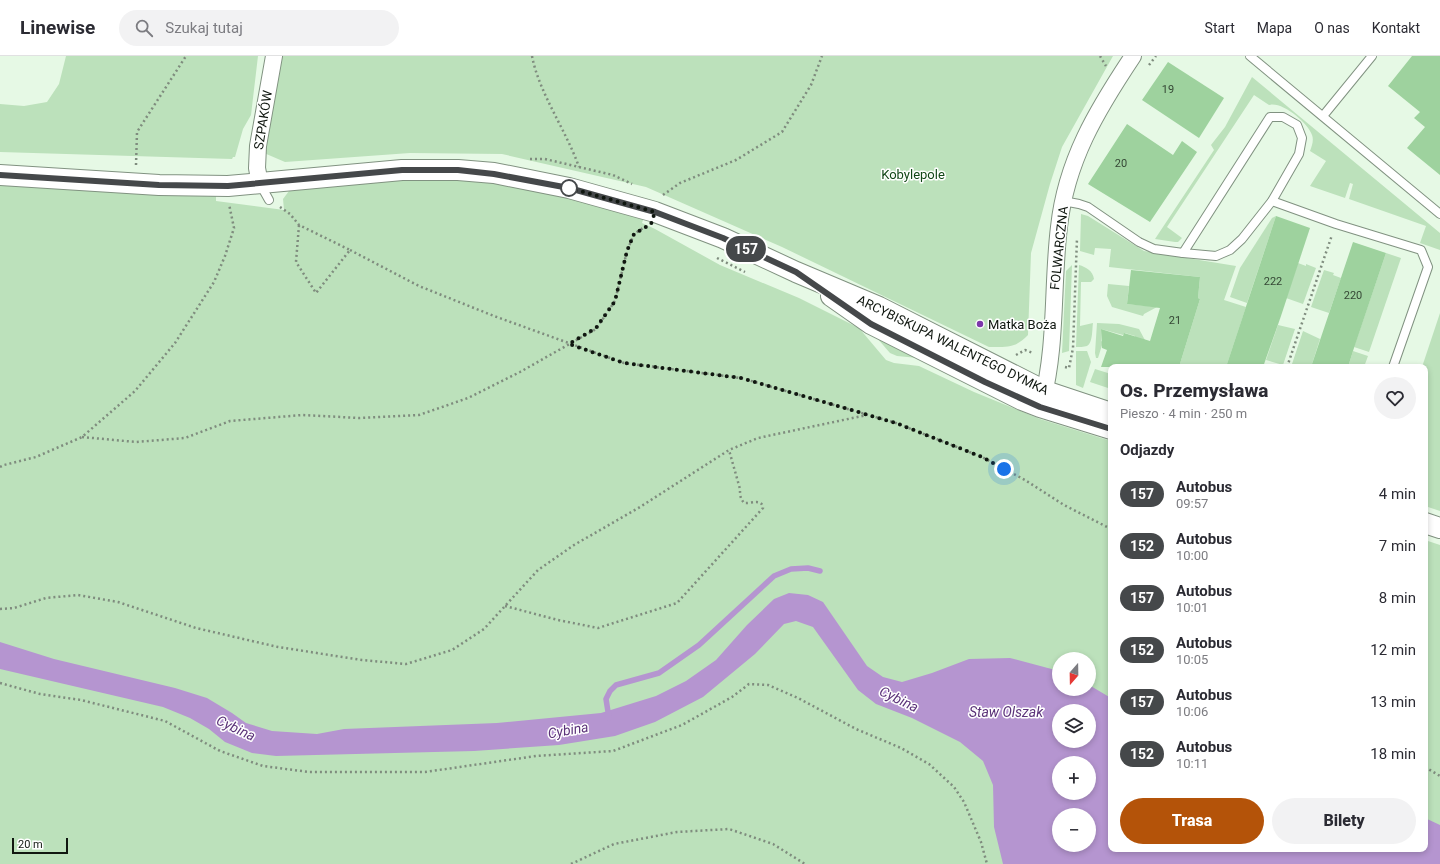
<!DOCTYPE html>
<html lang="pl">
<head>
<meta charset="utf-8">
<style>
  body { margin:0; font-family:Roboto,sans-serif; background:#f2f2f3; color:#2b2b33; height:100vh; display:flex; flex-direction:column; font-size:15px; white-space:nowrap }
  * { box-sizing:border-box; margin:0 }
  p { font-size:13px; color:#7c7c81 }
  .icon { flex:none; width:22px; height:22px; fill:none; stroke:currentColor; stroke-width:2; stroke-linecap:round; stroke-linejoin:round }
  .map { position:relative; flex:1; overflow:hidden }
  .drawer { position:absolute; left:1108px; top:308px; width:320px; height:488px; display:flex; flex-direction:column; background:#fff; border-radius:8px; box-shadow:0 2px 6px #0003 }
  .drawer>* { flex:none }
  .badge { padding:0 8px; border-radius:13px; font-size:14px; line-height:26px }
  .needle { width:26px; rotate:200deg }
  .tools { position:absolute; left:1052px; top:596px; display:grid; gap:8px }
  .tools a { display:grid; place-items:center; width:44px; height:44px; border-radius:50%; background:#fff; box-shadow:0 2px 6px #0003; font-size:20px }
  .scale { position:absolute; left:12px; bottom:10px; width:56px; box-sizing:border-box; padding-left:4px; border:2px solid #101710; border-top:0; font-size:11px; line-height:14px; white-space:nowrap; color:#101710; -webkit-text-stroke:3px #fff; paint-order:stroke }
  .you { position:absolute; width:20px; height:20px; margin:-10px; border:3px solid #fff; border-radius:50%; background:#1a73e8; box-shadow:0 0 0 6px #1a73e833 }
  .map>.badge { position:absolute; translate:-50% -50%; box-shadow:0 0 0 2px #fff }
  h2 { padding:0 12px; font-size:15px; line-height:36px }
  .round { display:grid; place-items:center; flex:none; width:42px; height:42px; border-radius:21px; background:#f2f2f3 }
  .summary { display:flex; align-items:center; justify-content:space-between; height:68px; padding:0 12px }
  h1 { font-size:19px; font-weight:800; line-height:30px }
  .button { display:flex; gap:8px; margin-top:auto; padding:8px 12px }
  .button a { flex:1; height:46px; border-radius:24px; background:#b45309; color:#fff; font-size:16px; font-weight:800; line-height:46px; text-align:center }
  .button a+a { background:#f2f2f3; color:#2b2b33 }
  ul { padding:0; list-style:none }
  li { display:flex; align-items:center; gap:12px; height:52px; padding:0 12px }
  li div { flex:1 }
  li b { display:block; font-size:15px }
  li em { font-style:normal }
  li .badge { min-width:44px; font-weight:700; text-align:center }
  header { display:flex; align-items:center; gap:24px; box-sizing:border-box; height:56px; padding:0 20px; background:#fff; border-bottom:1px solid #e1e1e2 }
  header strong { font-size:19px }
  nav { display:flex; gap:22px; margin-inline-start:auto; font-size:14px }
  .search { width:280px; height:36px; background:#f2f2f3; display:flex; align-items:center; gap:10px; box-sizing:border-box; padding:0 14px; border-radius:22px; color:#7c7c81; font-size:15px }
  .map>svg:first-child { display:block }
  .green { fill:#bce1bb; fill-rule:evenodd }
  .water { fill:#b595d0; fill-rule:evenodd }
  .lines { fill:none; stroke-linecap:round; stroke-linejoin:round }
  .stream { stroke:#b595d0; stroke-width:5.5 }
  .building { fill:#9ed29e }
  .service-casing { stroke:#819281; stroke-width:10 }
  .minor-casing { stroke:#819281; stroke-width:18 }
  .tertiary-casing { stroke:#819281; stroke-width:22 }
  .path { stroke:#7f8c7e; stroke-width:2.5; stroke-dasharray:2 3; stroke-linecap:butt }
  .service { stroke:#fff; stroke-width:8 }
  .minor { stroke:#fff; stroke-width:16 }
  .tertiary { stroke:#fff; stroke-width:20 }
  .line-casing { stroke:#fff; stroke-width:9 }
  .line { stroke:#45484a; stroke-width:6 }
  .walk { stroke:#101710; stroke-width:4; stroke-dasharray:0 7.2 }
  .stop-dot { fill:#fff; stroke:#45484a; stroke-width:2 }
  .poi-dot { fill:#7c37aa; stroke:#fff; stroke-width:1.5 }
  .labels { text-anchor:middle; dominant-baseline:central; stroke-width:3; stroke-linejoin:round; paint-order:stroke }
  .number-label { font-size:11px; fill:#344634 }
  .street-label { font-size:13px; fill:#101710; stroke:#fff }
  .park-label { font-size:13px; fill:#114716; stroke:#fff }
  .poi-label { font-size:13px; fill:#101710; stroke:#fff; text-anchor:start }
  .water-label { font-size:14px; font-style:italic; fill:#5b3279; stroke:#fff }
</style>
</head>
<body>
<header>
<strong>Linewise</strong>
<div class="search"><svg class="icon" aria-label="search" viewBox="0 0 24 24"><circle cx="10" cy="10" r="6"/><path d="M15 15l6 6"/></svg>Szukaj tutaj</div>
<nav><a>Start</a><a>Mapa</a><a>O nas</a><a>Kontakt</a></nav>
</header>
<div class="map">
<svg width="1440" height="808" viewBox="0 0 1440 808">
  <rect width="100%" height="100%" fill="#e6f9e5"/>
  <!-- green -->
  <g class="green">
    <polygon points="66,0 258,0 251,59 243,73 235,101 233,101 232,103 0,96 0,48 24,50 47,46 59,28"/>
    <path d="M280,0H1113L1062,91L1050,128L1031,197L1028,279C1016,292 1007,291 989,291L782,191L646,131L502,98L410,97L285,106L264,97Z"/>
    <path d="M1252,21L1440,177V194L1420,187L1426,170L1349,143L1353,128L1350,127L1345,142L1310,130L1326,105L1310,95C1312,90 1314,84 1312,79C1308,67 1282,45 1269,49L1254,39L1167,171L1182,182L1178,186H1175L1155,183L1214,94L1211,89L1225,71Z"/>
    <path d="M422,122L490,125L557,137L644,161L642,167L655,173L720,209L799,242L859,272L886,304L894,307L919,310L974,336L1040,363L1111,385V793H1425V484L1440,489V808H0V128L216,139V145L284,154L283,143L289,135L377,125ZM1059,603H1089V633H1059ZM1059,655H1089V685H1059ZM1059,707H1089V737H1059ZM1059,759H1089V789H1059Z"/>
    <polygon points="1081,158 1088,160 1144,195 1236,210 1224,244 1246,251 1226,311 1179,311 1200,243 1198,242 1200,221 1109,211 1111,193 1095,192 1094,199 1080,195"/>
    <polygon points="1276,160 1247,247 1230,241 1240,212 1272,162"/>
    <polygon points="1386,197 1401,202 1369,296 1354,291"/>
    <polygon points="1298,207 1306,210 1306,208 1316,212 1303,248 1286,242"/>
    <polygon points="1072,209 1069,295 1062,297 1066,215"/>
    <path d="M1079,209C1086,211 1093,215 1094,223L1091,226H1081L1080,270L1093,267C1092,273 1093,287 1087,290C1084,291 1079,291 1076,291Z"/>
    <polygon points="1324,214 1334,217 1333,219 1341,222 1329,257 1311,251"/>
    <polygon points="1108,228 1129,230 1127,248 1157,251 1144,258 1143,260 1112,251 1107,240"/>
    <polygon points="1440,257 1440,455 1425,450 1425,311 1422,311"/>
    <polygon points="1097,267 1119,268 1139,273 1146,286 1135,283 1135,280 1125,277 1123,279 1101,273 1101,285 1103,286 1098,302 1096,302 1095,297"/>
    <polygon points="1278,269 1295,273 1283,309 1266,304"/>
    <polygon points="870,274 928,303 897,300 890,297"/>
    <polygon points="1303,275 1320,283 1311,311 1291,311"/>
    <polygon points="1076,295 1087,295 1091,306 1083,332 1076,329"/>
    <polygon points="1353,295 1368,300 1364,311 1348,311"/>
    <polygon points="1095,313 1111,318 1111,333 1090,326"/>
  </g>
  <!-- water -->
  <path class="water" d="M789,537L808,539L823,546L867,610L883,621L902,626L932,617L969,603L1010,602L1059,615V633H1089V629L1111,642V793H1425V762L1440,769V808H1003L994,771L993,729L983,705L960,686L912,662L876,648L858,634L813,571L796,565L784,568L755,598L703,641L655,666L615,680L559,689L474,695L276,700L252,697L225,686L209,673L190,662L163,651L0,613V586L54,603L175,632L207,642L232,657L246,667L272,675L317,678L344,673L497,667L601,657L656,640L686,625L716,604L747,569L774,543ZM1059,655H1089V685H1059ZM1059,707H1089V737H1059ZM1059,759H1089V789H1059Z"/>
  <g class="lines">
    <!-- stream -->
    <polyline class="stream" points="609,662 606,643 610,635 616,629 659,617 699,589 774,520 791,513 808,512 820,515"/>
  </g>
  <!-- building -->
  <g class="building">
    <polygon points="1412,0 1440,0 1440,119 1407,92 1425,71 1414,62 1420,56 1388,30"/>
    <polygon points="1168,6 1224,42 1199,82 1142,44"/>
    <polygon points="1127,68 1173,99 1182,85 1197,96 1150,166 1088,128"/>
    <polygon points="1276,160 1310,172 1281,260 1263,311 1226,311"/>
    <polygon points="1353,186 1386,197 1353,295 1348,311 1311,311"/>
    <polygon points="1131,214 1200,221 1198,242 1200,243 1179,311 1101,311 1107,294 1102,292 1101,273 1123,280 1124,277 1150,285 1160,252 1127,248"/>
  </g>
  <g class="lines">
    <!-- service casing -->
    <g class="service-casing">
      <g id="service">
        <polyline points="1250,0 1440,158"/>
        <polyline points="1323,60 1372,0"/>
        <polygon points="1270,61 1283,61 1297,69 1302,82 1299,98 1272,145 1242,183 1230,194 1216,200 1183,197"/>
        <polyline points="260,128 269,144"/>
        <polyline points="1063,145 1079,148 1088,151 1139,186 1154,193 1183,197"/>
        <polyline points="1272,145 1336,168 1421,194 1428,211 1393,311"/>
      </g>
    </g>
    <!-- minor casing -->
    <g class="minor-casing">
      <g id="minor">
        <polyline points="260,128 257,112 258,90 274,0"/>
        <path d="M1042,346C1057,290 1052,228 1059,171C1066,105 1097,54 1133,0"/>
      </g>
    </g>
    <!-- tertiary casing -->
    <g class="tertiary-casing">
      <g id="tertiary">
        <polyline points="0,119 159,129 228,130 402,114 458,114 494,117 569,132 655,156 723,182 796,216 879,251 1045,335 1111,357"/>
        <polyline points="831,240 871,268 1022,344 1040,351 1111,373"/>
        <polyline points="1425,467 1440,472"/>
      </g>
    </g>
    <!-- path -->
    <g class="path">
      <path d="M532,0C539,37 566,74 579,111"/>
      <polyline points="1100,0 1106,10"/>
      <polyline points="1149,9 1156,0"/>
      <polyline points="530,103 545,103 613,119 632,128"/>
      <polyline points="136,109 137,76 186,0"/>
      <polyline points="663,139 680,127 736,104 782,76 811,29 822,0"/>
      <polyline points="280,151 290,158 299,169 350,194 316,237 296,206 299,169"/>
      <polyline points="350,194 419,230 494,260 624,307 741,322 896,367 982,401 1025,424 1064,449 1111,473"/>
      <polyline points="717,202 745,216"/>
      <polyline points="1016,299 1025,294 1033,297"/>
      <polyline points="1065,311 1069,312 1073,292 1077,182"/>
      <polyline points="1287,311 1332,179"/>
      <polyline points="82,381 136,386 185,382 230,365 302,359 360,362 419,359 468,342 520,316 596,273 615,245 627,195 634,178 643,172"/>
      <polyline points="0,411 4,409 36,401 82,381 135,335 175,287 214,226 225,200 234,172 229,148"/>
      <path d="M505,550L558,564L598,572L677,547L763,452C762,442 751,448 744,447C740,442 740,439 740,433L729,394"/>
      <polyline points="0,553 14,552 46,542 78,539 118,546 196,572 278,591 362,604 406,608 452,594 484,573 538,514 574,489 640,451 729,394 758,382 867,359"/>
      <polyline points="0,627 40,638 81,644 165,665 220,695 263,710 309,716 425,716 536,700 613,695 682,669 732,641 749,628 768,629 798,642 856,673 901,692 929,708 954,731 964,746 981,786 987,808"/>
      <polyline points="1425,711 1440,720"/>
      <polyline points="571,808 614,788 677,776 729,773 773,788 805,808"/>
    </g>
    <!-- service -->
    <use href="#service" class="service"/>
    <!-- minor -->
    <use href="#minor" class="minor"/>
    <!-- tertiary -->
    <use href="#tertiary" class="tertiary"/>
  </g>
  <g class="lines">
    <!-- line casing -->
    <g class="line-casing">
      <polyline id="line" points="0,119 159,129 228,130 402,114 458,114 494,118 569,132 655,156 723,182 796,216 871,268 985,326 1040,351 1111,373"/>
    </g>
    <!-- line -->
    <use href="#line" class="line"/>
    <!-- walk -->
    <polyline class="walk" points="569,132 655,156 651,168 634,178 627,195 615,245 596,272 569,288 624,307 741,322 896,367 982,401 1004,413"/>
  </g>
  <!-- markers -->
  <circle class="stop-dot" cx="569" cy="132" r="8"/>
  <circle class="poi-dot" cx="980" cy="268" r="4"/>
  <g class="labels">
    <!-- number labels -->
    <g class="number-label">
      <text x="1168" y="33">19</text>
      <text x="1121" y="107">20</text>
      <text x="1273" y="225">222</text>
      <text x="1353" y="239">220</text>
      <text x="1175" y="264">21</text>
    </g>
    <!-- street labels -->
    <g class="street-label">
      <text transform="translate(263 64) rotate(-81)">SZPAKÓW</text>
      <text transform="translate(1059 192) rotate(-84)">FOLWARCZNA</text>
      <text transform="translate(953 289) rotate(26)">ARCYBISKUPA WALENTEGO DYMKA</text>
    </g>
    <!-- park labels -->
    <g class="park-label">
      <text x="913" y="118">Kobylepole</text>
    </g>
    <!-- poi labels -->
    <g class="poi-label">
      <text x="988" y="268">Matka Boża</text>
    </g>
    <!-- water labels -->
    <g class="water-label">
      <text transform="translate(899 643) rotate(26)">Cybina</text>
      <text x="1006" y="656">Staw Olszak</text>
      <text transform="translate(236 672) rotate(25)">Cybina</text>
      <text transform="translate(568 674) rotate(-10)">Cybina</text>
    </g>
  </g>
</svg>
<div class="tools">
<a><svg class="needle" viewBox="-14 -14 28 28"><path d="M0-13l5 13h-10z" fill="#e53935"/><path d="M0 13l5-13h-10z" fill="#7c7c81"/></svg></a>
<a><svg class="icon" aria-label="layers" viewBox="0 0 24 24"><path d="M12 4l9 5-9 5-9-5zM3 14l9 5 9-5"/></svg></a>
<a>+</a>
<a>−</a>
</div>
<div class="scale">20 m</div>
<div class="you" style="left:1004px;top:413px"></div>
<b class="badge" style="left:746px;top:193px;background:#45484a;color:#fff">157</b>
<section class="drawer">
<div class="summary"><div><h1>Os. Przemysława</h1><p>Pieszo · 4 min · 250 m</p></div><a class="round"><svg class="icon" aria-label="heart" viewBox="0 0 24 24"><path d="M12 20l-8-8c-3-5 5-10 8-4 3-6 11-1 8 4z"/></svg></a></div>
<h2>Odjazdy</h2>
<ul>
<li><span class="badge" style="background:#45484a;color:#fff">157</span><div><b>Autobus</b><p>09:57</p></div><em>4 min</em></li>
<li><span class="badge" style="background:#45484a;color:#fff">152</span><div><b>Autobus</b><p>10:00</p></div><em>7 min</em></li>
<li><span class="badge" style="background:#45484a;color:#fff">157</span><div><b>Autobus</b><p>10:01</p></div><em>8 min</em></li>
<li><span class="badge" style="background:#45484a;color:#fff">152</span><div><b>Autobus</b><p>10:05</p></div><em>12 min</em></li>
<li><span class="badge" style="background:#45484a;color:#fff">157</span><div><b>Autobus</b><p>10:06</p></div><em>13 min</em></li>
<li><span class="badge" style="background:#45484a;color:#fff">152</span><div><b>Autobus</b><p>10:11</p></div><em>18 min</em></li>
</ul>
<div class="button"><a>Trasa</a><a>Bilety</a></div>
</section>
</div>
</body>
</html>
